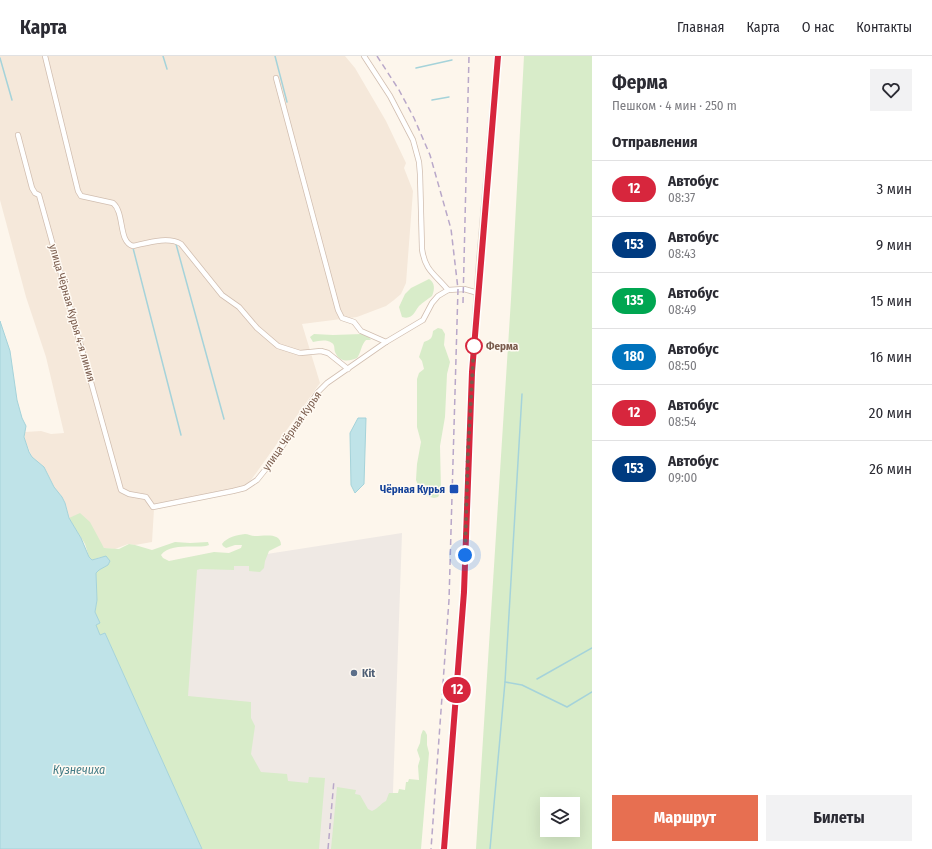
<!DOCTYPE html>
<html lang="ru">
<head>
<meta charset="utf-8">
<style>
  body { margin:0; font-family:"Fira Sans Condensed",sans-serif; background:#f2f2f3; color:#2b2b33; height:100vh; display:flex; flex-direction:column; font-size:15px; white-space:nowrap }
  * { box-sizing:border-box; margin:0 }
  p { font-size:13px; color:#7c7c81 }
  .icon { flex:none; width:22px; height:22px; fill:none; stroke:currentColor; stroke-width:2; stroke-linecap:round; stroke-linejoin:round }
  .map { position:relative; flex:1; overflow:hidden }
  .details { display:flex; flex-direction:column; background:#fff; width:340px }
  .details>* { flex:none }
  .badge { padding:0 8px; border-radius:13px; font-size:14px; line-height:26px }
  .controls { position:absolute; left:540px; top:741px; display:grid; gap:8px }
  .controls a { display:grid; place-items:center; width:40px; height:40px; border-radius:0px; background:#fff; box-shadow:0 4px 16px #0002; font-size:20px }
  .you { position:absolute; width:20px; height:20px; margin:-10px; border:3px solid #fff; border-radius:50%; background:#1a73e8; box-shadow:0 0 0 6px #1a73e833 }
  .map>.badge { position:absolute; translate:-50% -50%; box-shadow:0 0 0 2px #fff }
  h2 { padding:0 20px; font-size:15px; line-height:36px }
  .round { display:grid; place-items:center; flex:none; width:42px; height:42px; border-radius:0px; background:#f2f2f3 }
  .summary { display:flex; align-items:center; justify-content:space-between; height:68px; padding:0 20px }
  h1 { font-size:19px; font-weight:700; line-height:30px }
  .action { display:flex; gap:8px; margin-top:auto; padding:8px 20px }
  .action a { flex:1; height:46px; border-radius:0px; background:#e76f51; color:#fff; font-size:16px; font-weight:700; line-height:46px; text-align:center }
  .action a+a { background:#f2f2f3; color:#2b2b33 }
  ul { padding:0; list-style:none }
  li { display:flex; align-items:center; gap:12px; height:56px; padding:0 20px; border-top:1px solid #e1e1e2 }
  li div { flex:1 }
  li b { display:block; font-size:15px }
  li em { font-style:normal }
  li .badge { min-width:44px; font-weight:700; text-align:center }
  header { display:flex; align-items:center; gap:24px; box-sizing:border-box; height:56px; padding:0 20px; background:#fff; border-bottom:1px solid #e1e1e2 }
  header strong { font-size:19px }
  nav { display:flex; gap:22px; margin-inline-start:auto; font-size:14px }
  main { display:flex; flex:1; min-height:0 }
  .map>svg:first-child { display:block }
  .residential { fill:#f5e8da }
  .industrial { fill:#efe9e4 }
  .green { fill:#d8ecc9; fill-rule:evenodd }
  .water { fill:#bfe3e8; stroke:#a5d3da }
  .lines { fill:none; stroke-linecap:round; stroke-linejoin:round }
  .stream { stroke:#a5d3da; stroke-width:1.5 }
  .street-casing { stroke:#d1beb0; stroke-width:6 }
  .primary-casing { stroke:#dad1cd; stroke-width:8 }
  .street { stroke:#fff; stroke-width:4.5 }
  .primary { stroke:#fbd9a5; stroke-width:7 }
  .rail { stroke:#b9a8c9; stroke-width:1.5; stroke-dasharray:6 4; stroke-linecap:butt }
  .line-casing { stroke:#fff; stroke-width:9 }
  .line { stroke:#d7263d; stroke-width:6 }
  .walk { stroke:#7a5c4d; stroke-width:4; stroke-dasharray:0 7.2 }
  .stop-dot { fill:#fff; stroke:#d7263d; stroke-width:2 }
  .transit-dot { fill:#1a4fb4; stroke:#fffaf3; stroke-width:1.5 }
  .service-dot { fill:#5c6f8a; stroke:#fffaf3; stroke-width:1.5 }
  .labels { text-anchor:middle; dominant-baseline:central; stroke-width:3; stroke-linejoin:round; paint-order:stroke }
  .street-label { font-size:11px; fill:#7a5c4d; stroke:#fffaf3 }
  .stop-label { font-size:11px; font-weight:bold; fill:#7a5c4d; stroke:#fffaf3; text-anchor:start }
  .transit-label { font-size:11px; font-weight:bold; fill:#164399; stroke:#fffaf3; text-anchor:end }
  .service-label { font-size:11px; font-weight:bold; fill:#4e5e75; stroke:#fffaf3; text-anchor:start }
  .water-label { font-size:12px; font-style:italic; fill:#437c86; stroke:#fffaf3 }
</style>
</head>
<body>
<header>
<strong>Карта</strong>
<nav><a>Главная</a><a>Карта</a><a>О нас</a><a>Контакты</a></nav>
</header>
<main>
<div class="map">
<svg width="592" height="793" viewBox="0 0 592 793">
  <rect width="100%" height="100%" fill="#fdf6ec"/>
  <!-- residential -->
  <polygon class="residential" points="0,0 345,0 355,12 386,65 406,107 404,112 413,135 406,227 401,238 394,244 386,250 357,261 302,268 320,327 244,434 154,453 152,486 135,489 128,488 115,493 104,492 69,462 65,447 62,441 54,431 44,411 32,401 25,384 25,376 41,375 51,378 64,377 46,301 26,241 0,144"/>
  <!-- industrial -->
  <polygon class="industrial" points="402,477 391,793 221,793 112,522"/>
  <!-- green -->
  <g class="green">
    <path d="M524,0H592V793H476L511,243ZM547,748H573V774H547Z"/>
    <path d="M429,223C435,227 435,233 432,240C428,243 423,246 419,250C414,256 413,264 402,261L399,251L405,238L411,232Z"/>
    <path d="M438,272L442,273L445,278L444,289L450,306L447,318L445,361L440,390L441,435L438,441L434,442L426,440L419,432L416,424L417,408L421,386L417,371V323L419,317L424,313L422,305L419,301L424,286C431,283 432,283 433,275Z"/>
    <path d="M314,278L333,279L362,278L368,280L371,284H366C361,289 361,297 357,302C348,306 339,306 335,296C334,292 335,289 332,287C326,283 319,285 313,286L310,281Z"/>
    <path d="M80,457L90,466L104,492L119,493L129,488L135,489L152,494L175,486L190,487L208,486L209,489L206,490C194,492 170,487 161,499L163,502L169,505L214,496L229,497L241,492L242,489H235L226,492L223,490L222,488C227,481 237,479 245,478C248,478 251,480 255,480C264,480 281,476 281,489L269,495L265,505L264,512L260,516L249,515V510H234V514L200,513L197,514L188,640L251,646V662L255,670L251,698L261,716L287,718L288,725L308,727L309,721L325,722L319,793H202L105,577L100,579L96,569L100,567L95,556L97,544L96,517L99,514L108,509L110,505L101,501L92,504L89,501L85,488L69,462Z"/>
    <path d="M423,674L425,675L427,679V689L429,697L421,793H331L337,731L356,734L355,738L360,739L368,753L372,755C379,752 381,747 386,745L389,737H398L399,733L405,734L406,726H408L409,723L419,724L418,710L420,703L417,694L420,687L421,679Z"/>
  </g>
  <!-- water -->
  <g class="water">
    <polygon points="0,265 10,295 17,344 22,362 26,370 24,381 29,396 32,401 44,411 54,431 62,441 65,447 69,462 81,482 89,501 92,504 106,500 110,505 108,509 99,514 96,517 97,544 95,556 100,567 96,569 100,579 105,577 202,793 0,793"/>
    <polygon points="358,362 366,362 364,428 355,437 351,429 350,377"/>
  </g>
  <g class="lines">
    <!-- stream -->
    <g class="stream">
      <polyline points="163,0 167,13"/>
      <polyline points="275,0 287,46"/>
      <polyline points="0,2 12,44"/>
      <polyline points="416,12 452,4"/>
      <polyline points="432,44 449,41"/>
      <polyline points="176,188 224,363"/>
      <polyline points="133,192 181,379"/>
      <polyline points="537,623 592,592"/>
      <polyline points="505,626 522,629 567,651 592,636"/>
      <polyline points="490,793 505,626 522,338"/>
    </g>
    <!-- street casing -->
    <g class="street-casing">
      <g id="street">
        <path d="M45,0L78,135L81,140L113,147C125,157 118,186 133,190C147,187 168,180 181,188L222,239L239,251L257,272L278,290L300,297L321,295L328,297L348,313"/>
        <path d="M364,0L390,40L413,84L419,106L420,118L422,193C425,215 435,218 448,234"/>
        <polyline points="276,22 338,254 342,262 354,266 361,275 386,286"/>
        <polyline points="18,79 32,132 35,137 39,139 121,434 129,438 146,441 153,451 233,435 245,432 257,424 273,404 318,336 327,327 386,286 423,264 432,247 438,240 448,234 464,233 478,237"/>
      </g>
    </g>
    <!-- primary casing -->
    <g class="primary-casing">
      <polyline id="primary" points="444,793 464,536 472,316 480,205 498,0"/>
    </g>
    <!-- street -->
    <use href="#street" class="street"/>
    <!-- primary -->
    <use href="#primary" class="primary"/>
    <!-- rail -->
    <g class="rail">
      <polyline points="377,0 399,34 414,62 430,99 451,173 458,233 449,544 431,793"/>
      <polyline points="463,247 469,0"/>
      <polyline points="328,793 334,724"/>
    </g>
  </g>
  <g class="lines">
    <!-- line casing -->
    <g class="line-casing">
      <polyline id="line" points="444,793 464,536 472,316 498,0"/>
    </g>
    <!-- line -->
    <use href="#line" class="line"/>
    <!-- walk -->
    <polyline class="walk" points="465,499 468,396 474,288 474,290"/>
  </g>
  <!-- markers -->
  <circle class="stop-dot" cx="474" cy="290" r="8"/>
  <rect class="transit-dot" x="449" y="428" width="10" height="10" rx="2"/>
  <circle class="service-dot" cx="354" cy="617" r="4"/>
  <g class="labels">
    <!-- street labels -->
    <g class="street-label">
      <text transform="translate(72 257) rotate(74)">улица Чёрная Курья 4-я линия</text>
      <text transform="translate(292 375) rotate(-55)">улица Чёрная Курья</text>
    </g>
    <!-- stop labels -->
    <g class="stop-label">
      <text x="486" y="290">Ферма</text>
    </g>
    <!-- transit labels -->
    <g class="transit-label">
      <text x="445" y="433">Чёрная Курья</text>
    </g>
    <!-- service labels -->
    <g class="service-label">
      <text x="362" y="617">Kit</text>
    </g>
    <!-- water labels -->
    <g class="water-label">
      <text x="79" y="714">Кузнечиха</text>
    </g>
  </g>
</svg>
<div class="controls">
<a><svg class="icon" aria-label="layers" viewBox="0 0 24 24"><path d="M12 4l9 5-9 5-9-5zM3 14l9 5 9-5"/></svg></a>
</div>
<div class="you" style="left:465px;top:499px"></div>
<b class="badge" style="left:457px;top:634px;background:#d7263d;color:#fff">12</b>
</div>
<section class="details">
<div class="summary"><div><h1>Ферма</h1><p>Пешком · 4 мин · 250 m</p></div><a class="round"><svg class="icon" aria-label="heart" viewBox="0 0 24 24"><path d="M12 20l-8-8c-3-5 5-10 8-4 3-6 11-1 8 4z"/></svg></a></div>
<h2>Отправления</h2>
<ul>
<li><span class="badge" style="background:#d7263d;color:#fff">12</span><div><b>Автобус</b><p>08:37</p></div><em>3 мин</em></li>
<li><span class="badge" style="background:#003b80;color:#fff">153</span><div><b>Автобус</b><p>08:43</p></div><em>9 мин</em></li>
<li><span class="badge" style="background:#00a651;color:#fff">135</span><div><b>Автобус</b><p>08:49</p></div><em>15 мин</em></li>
<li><span class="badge" style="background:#0072bc;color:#fff">180</span><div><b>Автобус</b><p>08:50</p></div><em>16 мин</em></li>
<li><span class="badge" style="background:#d7263d;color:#fff">12</span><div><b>Автобус</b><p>08:54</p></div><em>20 мин</em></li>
<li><span class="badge" style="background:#003b80;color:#fff">153</span><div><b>Автобус</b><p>09:00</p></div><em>26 мин</em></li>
</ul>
<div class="action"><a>Маршрут</a><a>Билеты</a></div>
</section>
</main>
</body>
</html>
